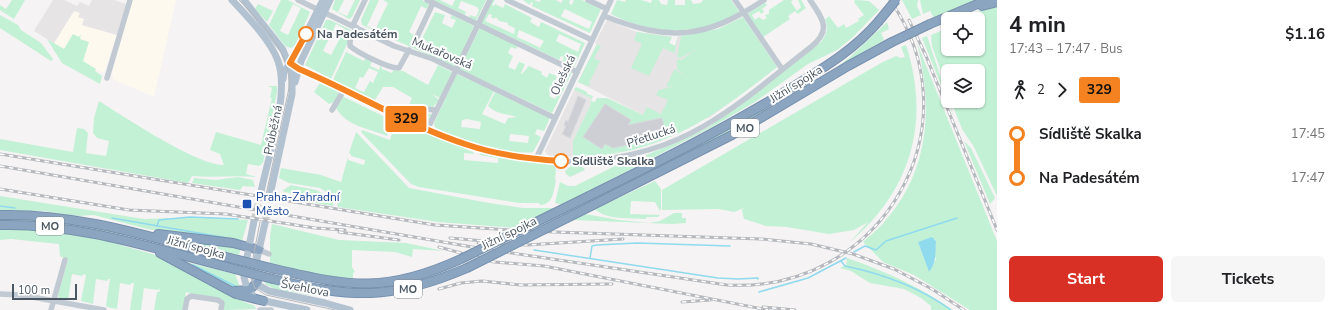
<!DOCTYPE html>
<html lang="en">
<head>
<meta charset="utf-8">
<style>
  body { margin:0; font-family:"Nunito Sans",sans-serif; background:#f6f6f6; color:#202124; height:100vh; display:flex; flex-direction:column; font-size:15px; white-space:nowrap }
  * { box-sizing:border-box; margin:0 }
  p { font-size:13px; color:#757577 }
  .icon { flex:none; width:22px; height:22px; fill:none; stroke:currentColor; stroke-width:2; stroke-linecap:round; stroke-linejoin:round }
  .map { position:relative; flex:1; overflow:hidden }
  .sheet { display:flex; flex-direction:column; background:#fff; width:340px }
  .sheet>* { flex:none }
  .badge { padding:0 8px; border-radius:3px; font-size:14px; line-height:26px }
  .buttons { position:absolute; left:941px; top:12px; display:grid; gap:8px }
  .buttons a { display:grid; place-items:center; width:44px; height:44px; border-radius:6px; background:#fff; box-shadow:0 1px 3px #0004; font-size:20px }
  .scale { position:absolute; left:12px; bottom:10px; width:65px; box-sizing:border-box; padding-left:4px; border:2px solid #4a5661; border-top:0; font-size:11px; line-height:14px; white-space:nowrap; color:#4a5661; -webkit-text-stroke:3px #fff; paint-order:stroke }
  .map>.badge { position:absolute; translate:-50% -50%; box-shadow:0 0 0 2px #fff }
  .legs { display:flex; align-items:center; gap:6px; height:44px; padding:0 12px; font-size:13px }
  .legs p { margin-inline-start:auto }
  .headline { display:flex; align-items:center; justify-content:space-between; height:68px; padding:0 12px }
  h1 { font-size:22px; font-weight:700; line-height:30px }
  .cta { display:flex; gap:8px; margin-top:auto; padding:8px 12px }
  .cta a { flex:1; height:46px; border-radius:6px; background:#d93025; color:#fff; font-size:16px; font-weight:700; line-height:46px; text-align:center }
  .cta a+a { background:#f6f6f6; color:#202124 }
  ul { padding:0 12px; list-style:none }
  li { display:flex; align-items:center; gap:14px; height:44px; font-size:15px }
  li i { display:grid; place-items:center; width:6px; height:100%; margin:0 5px; background:currentColor }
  li i::after { content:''; width:10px; height:10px; margin:-5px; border:3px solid; border-radius:50%; background:#fff }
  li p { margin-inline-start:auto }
  li:first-child i { background:linear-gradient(#0000 50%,currentColor 0) }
  li:last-child i { background:linear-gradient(currentColor 50%,#0000 0) }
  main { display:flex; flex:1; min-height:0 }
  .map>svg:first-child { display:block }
  .commercial { fill:#fdf9ef }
  .education { fill:#e6e4e5 }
  .green { fill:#c3f1d5; fill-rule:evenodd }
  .water { fill:#90daee }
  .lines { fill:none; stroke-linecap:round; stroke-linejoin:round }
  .stream { stroke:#90daee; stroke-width:1.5 }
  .building { fill:#cdcfd5; stroke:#d7d9de }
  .major-tunnel { stroke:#caccce; stroke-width:7; stroke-dasharray:7 3.5; stroke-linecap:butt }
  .highway-casing { stroke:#7690ad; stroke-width:10 }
  .minor { stroke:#c1cad2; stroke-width:5.5 }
  .major { stroke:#b3c2d1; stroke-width:7 }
  .highway { stroke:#8ba5c1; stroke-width:8 }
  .tram { stroke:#b5b8bd; stroke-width:1 }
  .rail-casing { stroke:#b5b8bd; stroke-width:3 }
  .rail { stroke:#fff; stroke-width:1.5; stroke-dasharray:4.5; stroke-linecap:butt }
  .highway-bridge-casing { stroke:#7690ad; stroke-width:10; stroke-linecap:butt }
  .highway-bridge { stroke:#8ba5c1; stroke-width:8 }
  .line-1-casing { stroke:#fff; stroke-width:9 }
  .line-1 { stroke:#f58220; stroke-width:6 }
  .stop-1-dot { fill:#fff; stroke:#f58220; stroke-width:2 }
  .transit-dot { fill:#1a4fb4; stroke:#fff; stroke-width:1.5 }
  .labels { text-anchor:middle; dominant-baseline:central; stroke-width:4; stroke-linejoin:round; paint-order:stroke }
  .shield { fill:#fff; stroke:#808990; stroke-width:1 }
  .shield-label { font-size:11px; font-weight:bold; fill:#4a5661 }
  .stop-label { font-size:12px; font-weight:bold; fill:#4a5661; stroke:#fff; text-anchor:start }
  .street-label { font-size:12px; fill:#4a5661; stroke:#fff }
  .transit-label { font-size:12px; fill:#164399; stroke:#fff; text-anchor:start }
</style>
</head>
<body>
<main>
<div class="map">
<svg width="997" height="310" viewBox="0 0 997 310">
  <rect width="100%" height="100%" fill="#f5f3f3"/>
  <!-- commercial -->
  <g class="commercial">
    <polygon points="132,0 176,0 154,97 113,79 112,73"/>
    <polygon points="74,11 80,13 85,19 83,25 117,35 104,73 95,70 54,43"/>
  </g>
  <!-- education -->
  <g class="education">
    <polygon points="53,0 64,0 77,6 80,2 89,6 92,0 114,0 126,4 117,35 82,25 84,19 78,17 80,13 74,11 54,43 34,31"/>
    <polygon points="607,20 637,32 672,37 669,43 675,46 678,36 704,33 710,48 743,44 755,35 777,67 709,118 669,120 643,115 578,82 597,44 595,43"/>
    <polygon points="574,90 591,98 590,106 573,141 573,157 548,156 545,151"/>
  </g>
  <!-- green -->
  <g class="green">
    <polygon points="12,0 25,0 14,19 0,10 0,5 6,9"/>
    <path d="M281,0H288L310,12L296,44L291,48L285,46L269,25ZM293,4L301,8L288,35L280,31Z"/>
    <polygon points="335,0 344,0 338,12 347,16 355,0 360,0 352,17 349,19 332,9"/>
    <polygon points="370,0 379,0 367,26 375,30 388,3 383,0 422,0 429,4 427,9 421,6 409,32 414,35 410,43 424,49 427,41 422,39 435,12 445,15 442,23 452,28 456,20 450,18 452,15 474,26 455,67 362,25 361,20"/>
    <polygon points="433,0 440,0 452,6 455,0 486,0 476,21 469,17 470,15 476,17 479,10 477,7 461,1 458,8 466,12 465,15"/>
    <path d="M492,0H495L492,5L494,6L495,4L503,8L505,4L532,18L530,22L539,27L541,22L585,43L574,67L562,62L564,57L561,56L559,60L481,23ZM489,14L492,15L491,17L494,19L496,17L499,21L508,23V25L515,28L514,34L485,21ZM519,30L544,41L539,49V47L517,37ZM559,34L581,44L578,52L556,41Z"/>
    <path d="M523,0H534L539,2L541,0H556L561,3L563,0H570L569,3L572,5L574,0H582L601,9L590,33L532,6L533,3L531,2L530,5ZM565,9L592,22L589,29L562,17L561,16Z"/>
    <path d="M617,0L625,2L626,0H641L651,3L652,0H659L661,4L667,5L668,0H675V5H685V0H691L693,4L701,3L703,0H731L740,13C731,17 721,22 712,25C677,35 642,30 611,14Z"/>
    <polygon points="784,0 793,0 791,2 797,11 801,7 798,0 796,0 801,0 806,8 798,14 795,11 788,16 790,19 763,37 747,14 765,3 767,5 762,9 764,12 761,14 759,11 752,15 755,20 759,17 763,20 767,18 765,15 769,14 769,10"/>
    <path d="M855,0L869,1L879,10L853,37L837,50L808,64L755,102L712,127L562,205L555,203L560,182L568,186H575L617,165L646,157V155L683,140L710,126L821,42C826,35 829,28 825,20L829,16L838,28L844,24L846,28L859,21L858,19L864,15L854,2Z"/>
    <polygon points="902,0 918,0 917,6 921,15 912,19"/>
    <polygon points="920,0 974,0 934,18 930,11 923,14"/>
    <polygon points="258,4 273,11 267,22 255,9"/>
    <polygon points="997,4 997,196 974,147 962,129 951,101 978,101 978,71 948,71 948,91 932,46 931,35 948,28 948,31 944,32 944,39 948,39 948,35 948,49 978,49 978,19 961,19"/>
    <polygon points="0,15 18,25 21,30 41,43 53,59 51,61 0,28"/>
    <path d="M743,17L777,67C712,118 660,156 573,157V141L590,106L591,98L574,90L576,87L587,92V94L593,96L591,101L595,102L597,98H607L643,115L647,107L661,114L668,100L656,95L659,90L675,86L666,87L674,70H676L686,77L677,69V59L681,60L696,50L680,58L677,57L681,36L718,29Z"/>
    <path d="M326,20H330L353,31L331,79L305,65ZM336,24L345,29L331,55L323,51Z"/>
    <polygon points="887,22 889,29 881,33 884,40 833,70 849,58"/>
    <polygon points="480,28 518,46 516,49 511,47 508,53 513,56 508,67 515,70 519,62 525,64 521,73 522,74 529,66 542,72 543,70 541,74 547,78 549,73 557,76 549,96 555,99 568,72 562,67 572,72 552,113 459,69"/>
    <polygon points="637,32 672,37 669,43 675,46 678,36 674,56 674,53 663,48 649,76 631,68 642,44 634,40"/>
    <polygon points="73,34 79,37 81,34 80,39 89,42 83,61 96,69 95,71 102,76 100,84 62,63 47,39 64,49"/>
    <polygon points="927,36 954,117 922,38"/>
    <path d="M917,43L997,241V310H970L914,275L883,262L863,242C870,235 879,229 885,221C930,170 933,106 917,43ZM931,238L936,240L934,254L936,259L929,272L918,242Z"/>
    <polygon points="597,44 601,46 594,58 600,61 589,83 591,84 587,86 578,82"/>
    <path d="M906,45C931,122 911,190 850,242L868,222L854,230L829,234L787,227L766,226L744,219L742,210L744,208L734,212L719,209L662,210V190L881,63L896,56L901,58L905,57L901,47Z"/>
    <path d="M346,52L364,61L365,58L372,61L370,66L379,70L381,65L382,69L392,73L393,70L403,71L428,85L438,65L452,72L440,98L432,94L439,100L433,107L412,104L411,107L409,105L412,98L393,87H383L375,100L333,80ZM369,68L378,72L373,83L370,81L364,92L355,88L360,77L363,78Z"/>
    <path d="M457,74L494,91L482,114L505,124L508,118L517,117C508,114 496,114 488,106L495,92L550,118L544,131L537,129L535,134L541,137L533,152C512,156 453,139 435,127L434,123ZM467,119L481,122L480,129L461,127L462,120ZM510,134L529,136L528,143L509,141Z"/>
    <polygon points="320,83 338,91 339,94 334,102 329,104 314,92"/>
    <path d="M268,86H277V92L263,163L259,166L248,164L246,174L257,177C235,175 214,178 192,176L188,183L0,150V139L73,152L77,128L84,129L88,133L86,153L106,156L109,141L97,138L93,133L94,118L99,101C123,116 198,166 224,165L220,154L210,150L216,132L261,145L272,98H270L272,88Z"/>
    <path d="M342,96L391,120L393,117L473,152L474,154L464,153V160L498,163V158L479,155L482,152L507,157V159L512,158C520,159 550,160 555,167C557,171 555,175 555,179L556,180C553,192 554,204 540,205L539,203H519L419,187L411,184L361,132L362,130L390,140L392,133L389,132L387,136C370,129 346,126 336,108Z"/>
    <polygon points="763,110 765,111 718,138 655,169"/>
    <polygon points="413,111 432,114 426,124 412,117"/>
    <polygon points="356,132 409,188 489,203 523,208 556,208 515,228 438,222 338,207 336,198 320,188 289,183 279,178 281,168 321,175 341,182 348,157 348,160 364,165 365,160 351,156 351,154 349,153"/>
    <polygon points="964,141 971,148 995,198 990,204"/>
    <polygon points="571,166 582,166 585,170 570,177 566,174 565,171"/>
    <polygon points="238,177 253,180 255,187 243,186 240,190 192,183 194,178 215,180"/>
    <path d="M655,181L661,189V209L660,211L655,202L631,201L630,214L660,215L658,217H647L645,219C629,218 606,220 595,209Z"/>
    <polygon points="291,185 316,190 334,199 333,206 295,200 293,194 282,191"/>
    <polygon points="0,196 144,219 203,217 248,220 242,241 147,229 94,215 77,216 44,211 0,210"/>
    <polygon points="682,213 682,218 686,218 686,223 672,224 573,220 585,214 619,220 649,223 660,221 674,213 686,213"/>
    <polygon points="0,219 49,220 101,228 125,235 60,224 0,221"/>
    <polygon points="272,224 339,240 406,243 444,251 413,249 412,257 395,252 352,250 352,267 355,272 353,273 353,279 312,274 270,263 270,236"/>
    <polygon points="0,229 20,229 70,233 103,240 166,258 243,299 242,301 255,306 256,309 224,310 224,304 186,292 183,310 154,310 157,292 159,292 160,289 158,290 144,288 141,310 130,310 134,283 132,283 130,285 120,283 117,309 107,307 106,305 110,279 108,279 107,281 96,279 93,304 81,301 86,275 84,274 82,276 72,274 68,300 59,299 58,295 68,260 60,256 59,244 11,239 0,240"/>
    <polygon points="180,241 241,247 239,255"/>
    <path d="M847,258C885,271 920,287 953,310H931V306L921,298L904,289L870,283L851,271L840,268L846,265Z"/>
    <polygon points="185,262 235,274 241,290 214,279"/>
    <polygon points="265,282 316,294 315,296 275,289 265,284"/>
  </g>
  <!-- water -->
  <path class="water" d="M932,237L936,241C935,253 937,262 929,272L918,242Z"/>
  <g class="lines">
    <!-- stream -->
    <g class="stream">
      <polyline points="0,206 15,208"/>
      <polyline points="112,218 239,240"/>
      <polyline points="157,226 159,220 190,217 238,219"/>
      <polyline points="534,250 718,278 738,279 758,278 758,279"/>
      <polyline points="854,252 865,246 876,250 886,241 957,218"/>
      <polyline points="590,258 592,246 597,245 637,243 730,246"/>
      <path d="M841,261L845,266C884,274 919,287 951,310"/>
      <polyline points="193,265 237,287"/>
      <polyline points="759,292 808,278 846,258"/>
    </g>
  </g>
  <!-- building -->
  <g class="building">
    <polygon points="578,96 586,100 570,138 562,134 566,126 564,125 566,120 568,122"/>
    <polygon points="605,104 631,120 628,125 662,118 666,137 613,148 605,144 602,149 583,137"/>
  </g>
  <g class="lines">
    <!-- major-tunnel -->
    <g class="major-tunnel">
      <polyline points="254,221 261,192"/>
      <polyline points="265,223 270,195"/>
    </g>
    <!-- highway casing -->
    <g class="highway-casing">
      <g id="highway">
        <polyline points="982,6 997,2"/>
        <polyline points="930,24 987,0"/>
        <path d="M589,196C656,163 722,130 786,91C820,70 852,52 878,22"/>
        <polyline points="593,205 732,135 848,66 892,42"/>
        <path d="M0,215C79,213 154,238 230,258"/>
        <path d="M0,225C78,223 152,248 227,267"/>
        <polyline points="158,234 233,243 259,250"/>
        <polyline points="160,253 236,294 264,301"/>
        <path d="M275,269C351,287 387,293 461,259"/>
        <path d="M273,279C352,298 390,301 467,268"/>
        <polyline points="235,291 249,290 257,283"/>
      </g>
    </g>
    <!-- minor -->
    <g class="minor">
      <polyline points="298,0 394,46 433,59 555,118"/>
      <polyline points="427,0 577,72"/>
      <polyline points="507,0 592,40"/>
      <polyline points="588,0 607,9"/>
      <polyline points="735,0 782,69"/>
      <path d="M604,16C670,42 705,39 764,0"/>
      <polyline points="353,25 365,0"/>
      <path d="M356,27L350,41V46C358,53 390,69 399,68L409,50"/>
      <polyline points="417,37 433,3"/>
      <path d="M290,63C301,71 315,76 327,82C349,93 371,103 393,113C418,125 442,137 468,145C545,171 634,167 704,126C742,104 776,74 811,47C832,30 823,19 810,0"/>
      <polyline points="107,78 130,0"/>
      <polyline points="413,108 436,110"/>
      <polyline points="332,110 344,90"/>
      <polyline points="427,130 490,0"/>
      <polyline points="536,159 611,0"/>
      <polyline points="259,250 269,254"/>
      <polyline points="0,294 21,295 104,310"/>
      <polyline points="51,310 65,260"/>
      <polyline points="185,310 187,299 191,296 218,300 222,303 221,310"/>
      <polyline points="260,310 271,310"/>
    </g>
    <!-- major -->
    <g class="major">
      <path d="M232,0C247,16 271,41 278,61C290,95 268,156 261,192"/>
      <polyline points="244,0 283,50 292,72 292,94 270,195"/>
      <polyline points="283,79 284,72 299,48 323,0"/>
      <polyline points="295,82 301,61 330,0"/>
      <polyline points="247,257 254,221"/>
      <polyline points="257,259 265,223"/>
      <polyline points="244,277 246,285 252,294"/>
      <polyline points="255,280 260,286 269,291 325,303 350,310"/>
      <polyline points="260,300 307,310"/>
    </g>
    <!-- highway -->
    <use href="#highway" class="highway"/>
    <!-- tram -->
    <g class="tram">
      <path d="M239,0C262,24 292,53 289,88L266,195"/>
      <polyline points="253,258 260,222"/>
      <polyline points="251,278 255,288 266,295 335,310"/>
    </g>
    <!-- rail casing -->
    <g class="rail-casing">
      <g id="rail">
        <polyline points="909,20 926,56 997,230"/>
        <polyline points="0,154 435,225 525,231 761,239 811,244 853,254 894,269 932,289 964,310"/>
        <path d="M0,166L478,248L727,285C880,294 979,127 890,0"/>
        <polyline points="0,189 129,210 226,214 315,228 345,230"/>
        <polyline points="339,232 399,240"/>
        <polyline points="450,238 484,241"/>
        <polyline points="478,243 527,245 623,239"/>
        <polyline points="439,247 494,262 544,266 768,310"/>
        <polyline points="439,289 461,283 482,281 521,285 612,284"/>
        <polyline points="682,302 710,300"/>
        <polyline points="763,307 795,310"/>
      </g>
    </g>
    <!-- rail -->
    <use href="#rail" class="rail"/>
    <!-- highway-bridge casing -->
    <g class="highway-bridge-casing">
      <g id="highway-bridge">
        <polyline points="878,22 896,0"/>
        <polyline points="892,42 930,24"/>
        <polyline points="230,258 275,269"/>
        <polyline points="461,259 589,196"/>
        <polyline points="227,267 273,279"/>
        <polyline points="467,268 593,205"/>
      </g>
    </g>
    <!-- highway-bridge -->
    <use href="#highway-bridge" class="highway-bridge"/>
  </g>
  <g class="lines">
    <!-- line-1 casing -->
    <g class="line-1-casing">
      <path id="line-1" d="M306,34L290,63L299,69C356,93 409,126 468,145C497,155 530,159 561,161"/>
    </g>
    <!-- line-1 -->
    <use href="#line-1" class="line-1"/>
  </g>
  <!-- markers -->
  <g class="stop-1-dot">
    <circle cx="306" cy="34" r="7"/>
    <circle cx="561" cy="161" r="7"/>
  </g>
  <rect class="transit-dot" x="242" y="199" width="10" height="10" rx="2"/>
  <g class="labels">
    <!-- shield labels -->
    <g class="shield">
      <rect x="731" y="119" width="28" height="18" rx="3"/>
      <rect x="36" y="217" width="28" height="18" rx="3"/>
      <rect x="394" y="280" width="28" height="18" rx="3"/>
    </g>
    <g class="shield-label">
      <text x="745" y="128">MO</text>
      <text x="50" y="226">MO</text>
      <text x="408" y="289">MO</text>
    </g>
    <!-- stop labels -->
    <g class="stop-label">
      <text x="317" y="34">Na Padesátém</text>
      <text x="572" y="161">Sídliště Skalka</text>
    </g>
    <!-- street labels -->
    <g class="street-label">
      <text transform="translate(442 53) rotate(23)">Mukařovská</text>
      <text transform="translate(563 75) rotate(-65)">Olešská</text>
      <text transform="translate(796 84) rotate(-32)">Jižní spojka</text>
      <text transform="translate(273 130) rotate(-78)">Průběžná</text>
      <text transform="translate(651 136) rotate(-18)">Přetlucká</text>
      <text transform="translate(509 233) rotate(-26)">Jižní spojka</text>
      <text transform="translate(196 247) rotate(15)">Jižní spojka</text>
      <text transform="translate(305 288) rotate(11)">Švehlova</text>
    </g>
    <!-- transit labels -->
    <g class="transit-label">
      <text x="256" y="197">Praha-Zahradní<tspan x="256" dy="14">Město</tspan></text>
    </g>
  </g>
</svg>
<div class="buttons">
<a><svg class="icon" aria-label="locate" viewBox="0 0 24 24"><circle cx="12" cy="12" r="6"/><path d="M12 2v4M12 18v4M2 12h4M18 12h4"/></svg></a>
<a><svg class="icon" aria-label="layers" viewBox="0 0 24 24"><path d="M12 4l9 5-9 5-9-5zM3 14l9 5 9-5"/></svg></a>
</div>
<div class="scale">100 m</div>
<b class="badge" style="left:406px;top:119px;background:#f58220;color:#111">329</b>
</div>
<section class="sheet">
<div class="headline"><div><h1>4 min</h1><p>17:43 – 17:47 · Bus</p></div><b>$1.16</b></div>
<div class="legs"><svg class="icon" aria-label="walk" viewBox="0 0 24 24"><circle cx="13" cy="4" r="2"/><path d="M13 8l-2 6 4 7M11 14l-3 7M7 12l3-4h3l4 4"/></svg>2<svg class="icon" aria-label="forward" viewBox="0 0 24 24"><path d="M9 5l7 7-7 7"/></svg><b class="badge" style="background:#f58220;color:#111">329</b></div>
<ul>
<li><i style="color:#f58220"></i><b>Sídliště Skalka</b><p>17:45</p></li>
<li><i style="color:#f58220"></i><b>Na Padesátém</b><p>17:47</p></li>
</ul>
<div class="cta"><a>Start</a><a>Tickets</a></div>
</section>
</main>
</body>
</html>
